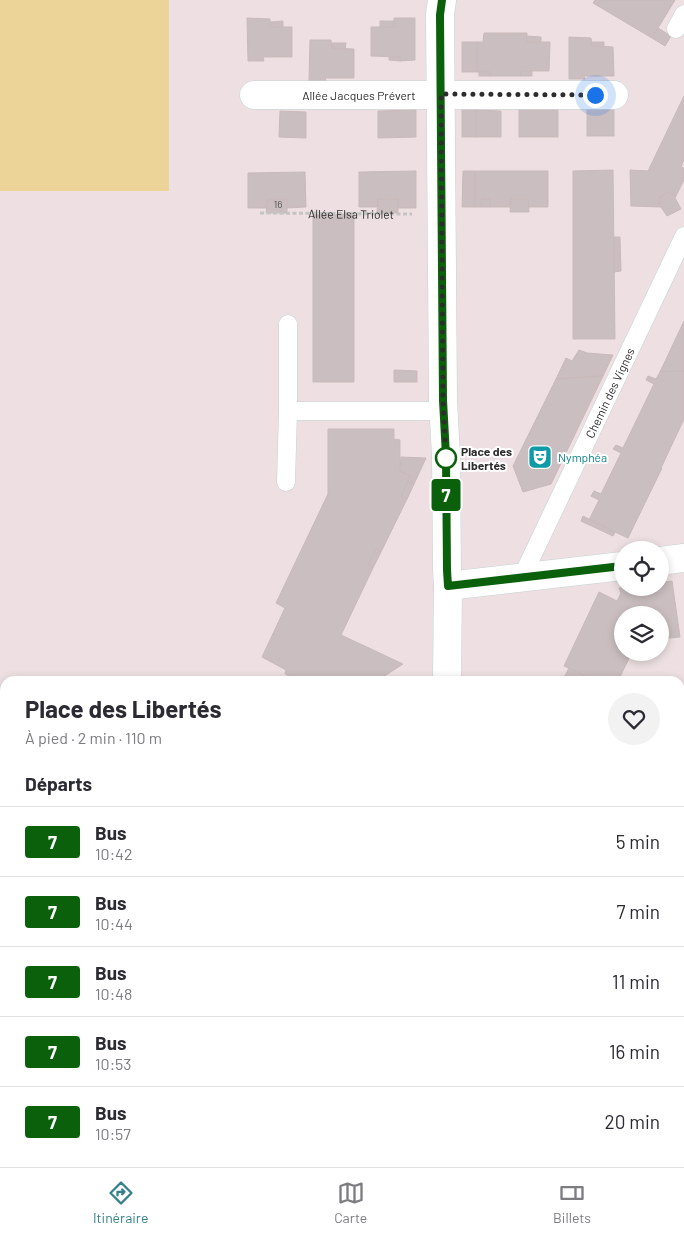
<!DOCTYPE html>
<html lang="fr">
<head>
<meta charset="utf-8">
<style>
  body { margin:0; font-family:Barlow,sans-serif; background:#f2f2f3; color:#2b2b33; height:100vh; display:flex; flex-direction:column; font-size:19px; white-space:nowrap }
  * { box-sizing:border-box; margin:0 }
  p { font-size:16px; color:#7c7c81 }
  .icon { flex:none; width:28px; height:28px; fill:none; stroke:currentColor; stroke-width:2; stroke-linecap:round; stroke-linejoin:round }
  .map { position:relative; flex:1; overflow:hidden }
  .panel { position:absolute; left:0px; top:676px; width:685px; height:491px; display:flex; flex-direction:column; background:#fff; border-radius:15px 15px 0 0; box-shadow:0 2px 8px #0003 }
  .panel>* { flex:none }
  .badge { padding:0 10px; border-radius:4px; font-size:18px; line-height:32px }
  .controls { position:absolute; left:614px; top:541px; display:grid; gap:10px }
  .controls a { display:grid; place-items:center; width:55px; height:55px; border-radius:50%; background:#fff; box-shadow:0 2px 8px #0003; font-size:25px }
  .you { position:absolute; width:25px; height:25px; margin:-12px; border:4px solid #fff; border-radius:50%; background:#1a73e8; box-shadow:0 0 0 8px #1a73e833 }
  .map>.badge { position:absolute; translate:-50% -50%; box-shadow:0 0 0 2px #fff }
  h2 { padding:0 25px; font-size:19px; line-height:45px }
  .round { display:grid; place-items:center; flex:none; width:52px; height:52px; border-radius:26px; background:#f2f2f3 }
  .overview { display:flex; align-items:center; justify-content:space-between; height:85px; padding:0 25px }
  h1 { font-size:24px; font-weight:700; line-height:38px }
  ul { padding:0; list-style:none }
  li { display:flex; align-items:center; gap:15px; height:70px; padding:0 25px; border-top:1px solid #e1e1e2 }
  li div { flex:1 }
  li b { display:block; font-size:19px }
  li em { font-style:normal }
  li .badge { min-width:55px; font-weight:700; text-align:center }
  .tabs { display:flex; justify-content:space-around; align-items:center; height:70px; border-top:1px solid #e1e1e2; background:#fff; font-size:14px; color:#7c7c81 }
  .tabs a { display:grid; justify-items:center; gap:2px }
  .tabs .active { color:#35808d }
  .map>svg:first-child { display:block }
  .pitch { fill:#ecd499 }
  .building { fill:#cabec0; stroke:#cab9ba }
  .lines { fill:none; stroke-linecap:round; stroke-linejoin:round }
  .service-casing { stroke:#c4d2d3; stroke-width:19 }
  .minor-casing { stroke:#c4d2d3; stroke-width:29 }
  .path { stroke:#c4c4c4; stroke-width:3; stroke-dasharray:4 2.5; stroke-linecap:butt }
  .service { stroke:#fff; stroke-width:18 }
  .minor { stroke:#fff; stroke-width:28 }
  .line-casing { stroke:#fff; stroke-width:11 }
  .line { stroke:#0b610b; stroke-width:8 }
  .walk { stroke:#2d2d2d; stroke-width:5; stroke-dasharray:0 9 }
  .stop-dot { fill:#fff; stroke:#0b610b; stroke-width:2.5 }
  .labels { text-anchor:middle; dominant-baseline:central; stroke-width:4; stroke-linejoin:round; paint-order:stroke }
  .number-label { font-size:10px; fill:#545152 }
  .street-label { font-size:12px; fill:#2d2d2d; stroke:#fff }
  .stop-label { font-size:12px; font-weight:bold; fill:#2d2d2d; stroke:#fff; text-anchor:start }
  .culture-label { font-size:12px; fill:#0d838f; stroke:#fff; text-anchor:start }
</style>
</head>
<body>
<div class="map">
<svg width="684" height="1167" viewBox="0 0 684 1167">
  <rect width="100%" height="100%" fill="#eee0e2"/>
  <!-- pitch -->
  <rect class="pitch" x="0" y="0" width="169" height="191"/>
  <!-- building -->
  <g class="building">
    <polygon points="595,0 675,0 652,38 593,3"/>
    <polygon points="247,18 270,19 270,27 292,27 292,57 263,57 264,61 248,61"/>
    <polygon points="394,18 415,18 415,60 400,61 400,57 371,56 371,27 394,27"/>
    <polygon points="283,21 283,27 270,27 270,22"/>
    <rect x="380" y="21" width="14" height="6"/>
    <polygon points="658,28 671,36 665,46 652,38"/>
    <polygon points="484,33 527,33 527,42 550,42 549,71 521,71 521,76 490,76 490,72 477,72 477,42 483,42"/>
    <polygon points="527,36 541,37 541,42 527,42"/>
    <polygon points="569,37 591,38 592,46 613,47 614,76 584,76 585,79 569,79"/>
    <polygon points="310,40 331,40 332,48 354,49 354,78 325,78 326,81 309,81"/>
    <rect x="462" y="42" width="15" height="30"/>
    <polygon points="591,42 604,42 604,47 592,46"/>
    <polygon points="332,43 346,43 345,49 332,48"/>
    <polygon points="389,56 400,57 400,61 389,60"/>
    <rect x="521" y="71" width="11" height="5"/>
    <rect x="479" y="72" width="11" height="4"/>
    <polygon points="684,96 684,160 681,167 684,168 684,180 676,196 667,192 660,197 661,207 631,206 630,170 648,171"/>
    <polygon points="416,110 416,137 378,138 378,111"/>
    <rect x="462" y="110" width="14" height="27"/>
    <polygon points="476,110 501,111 501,137 476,137"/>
    <rect x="519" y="110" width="39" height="27"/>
    <rect x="587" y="110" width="27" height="26"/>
    <polygon points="280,111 306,112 306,138 279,137"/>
    <polygon points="613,170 615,339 573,339 573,171"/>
    <polygon points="416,171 416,208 398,208 398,199 378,199 378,207 359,207 359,172"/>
    <polygon points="463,171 475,171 475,207 462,207"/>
    <polygon points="475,171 548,171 548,207 529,207 528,199 511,199 510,207 490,207 490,199 482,199 481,207 475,207"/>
    <polygon points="305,172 306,207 287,208 287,200 268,200 268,208 248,208 248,173"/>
    <polygon points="667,192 676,196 675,198 681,209 667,216 659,204 660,197"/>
    <polygon points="378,199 398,199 398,213 377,213"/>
    <polygon points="482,199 490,199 490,207 481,207"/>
    <polygon points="511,199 528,199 529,212 510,212"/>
    <polygon points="268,200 287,200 287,213 266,213"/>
    <polygon points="354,214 354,382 313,382 313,215"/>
    <polygon points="614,237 620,237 621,271 614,272"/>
    <polygon points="684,321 684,371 660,372"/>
    <polygon points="579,350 587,353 613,355 603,376 556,379 566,358 572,361"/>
    <polygon points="394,370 417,371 417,382 394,382"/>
    <polygon points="684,371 684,419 661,468 662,468 628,538 589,520 599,500 591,496 594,491 601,494 621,453 613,449 616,445 623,448 654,384 646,380 648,376 656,379 660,372"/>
    <polygon points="603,376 551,484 523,492 513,466 556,379"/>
    <polygon points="328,429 394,429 394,439 400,440 400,471 411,476 401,497 407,499 381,552 376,549 368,565 373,568 341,635 403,664 380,679 376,676 373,681 300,681 285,674 286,670 262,657 285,608 276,603 328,494"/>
    <polygon points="401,457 426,458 414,484 408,481 411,476 400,471"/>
    <polygon points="408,481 414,484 407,499 401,497"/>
    <polygon points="583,516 615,532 613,536 581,521"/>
    <polygon points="376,549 381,552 373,568 368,565"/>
    <polygon points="672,581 680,637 660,639 660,615 622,615 622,652 632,652 618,681 596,681 564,666 599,592 617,601 621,593 619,588 660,588 660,583"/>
    <polygon points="569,668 596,681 562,681"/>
    <rect x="680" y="702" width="4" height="16"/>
    <rect x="680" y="745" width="4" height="28"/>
    <rect x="680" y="841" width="4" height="30"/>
    <polygon points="680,888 684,888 684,943 681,943"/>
    <polygon points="681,961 684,961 684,990 682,990"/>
    <polygon points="683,1007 684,1007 684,1064"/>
    <rect x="512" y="1162" width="47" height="5"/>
  </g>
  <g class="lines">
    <!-- service casing -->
    <g class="service-casing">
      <g id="service">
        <polyline points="676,29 684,14"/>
        <polyline points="288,324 288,411"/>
        <polyline points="286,482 288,411 444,411"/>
        <path id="s2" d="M522,577L684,236"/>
      </g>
    </g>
    <!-- minor casing -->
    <g class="minor-casing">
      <g id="minor">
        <polyline points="442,0 440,15 443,400 446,456 447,570 448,586 447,681"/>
        <path id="s3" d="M254,95H614"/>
        <polyline points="660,561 684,558"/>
        <polyline points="448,586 622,566"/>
        <polyline points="626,1162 631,1167"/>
      </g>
    </g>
    <!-- path -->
    <g class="path">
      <path id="s1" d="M260,213L412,214"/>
      <polyline points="0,790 5,789"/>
      <polyline points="182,1167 185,1162"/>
    </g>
    <!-- service -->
    <use href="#service" class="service"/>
    <!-- minor -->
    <use href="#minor" class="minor"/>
  </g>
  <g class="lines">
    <!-- line casing -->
    <g class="line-casing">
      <polyline id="line" points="442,0 440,15 443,400 446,456 447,570 448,586 622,566"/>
    </g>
    <!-- line -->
    <use href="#line" class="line"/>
    <!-- walk -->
    <polyline class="walk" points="446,458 443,400 441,94 595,95"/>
  </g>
  <!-- icons -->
  <defs>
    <g id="theatre-square" transform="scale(1.25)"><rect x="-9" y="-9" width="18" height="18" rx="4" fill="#0f9aa8" stroke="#fff"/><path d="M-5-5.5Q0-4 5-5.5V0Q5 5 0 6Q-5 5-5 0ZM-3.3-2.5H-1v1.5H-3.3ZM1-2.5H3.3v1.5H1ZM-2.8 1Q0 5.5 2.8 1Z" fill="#fff"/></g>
  </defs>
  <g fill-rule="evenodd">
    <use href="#theatre-square" x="540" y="457"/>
  </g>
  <!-- markers -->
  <circle class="stop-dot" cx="446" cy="458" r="10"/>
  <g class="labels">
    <!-- number labels -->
    <g class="number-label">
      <text x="278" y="204">16</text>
    </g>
    <!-- street labels -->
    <g class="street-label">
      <text stroke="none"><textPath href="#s3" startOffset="105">Allée Jacques Prévert</textPath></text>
      <text stroke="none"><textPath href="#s1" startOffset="91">Allée Elsa Triolet</textPath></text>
      <text stroke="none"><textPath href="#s2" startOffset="204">Chemin des Vignes</textPath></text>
    </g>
    <!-- stop labels -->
    <g class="stop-label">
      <text x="461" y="451">Place des<tspan x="461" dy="14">Libertés</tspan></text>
    </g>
    <!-- culture labels -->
    <g class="culture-label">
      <text x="558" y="457">Nymphéa</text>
    </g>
  </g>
</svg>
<div class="controls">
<a><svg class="icon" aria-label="locate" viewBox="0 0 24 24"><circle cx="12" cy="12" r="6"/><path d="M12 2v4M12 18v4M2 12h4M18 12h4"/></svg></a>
<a><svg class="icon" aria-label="layers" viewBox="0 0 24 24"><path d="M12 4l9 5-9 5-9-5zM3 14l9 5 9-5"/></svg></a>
</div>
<div class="you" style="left:595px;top:95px"></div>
<b class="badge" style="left:446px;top:495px;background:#0b610b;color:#fff">7</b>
<section class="panel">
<div class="overview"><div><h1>Place des Libertés</h1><p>À pied · 2 min · 110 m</p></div><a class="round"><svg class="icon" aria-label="heart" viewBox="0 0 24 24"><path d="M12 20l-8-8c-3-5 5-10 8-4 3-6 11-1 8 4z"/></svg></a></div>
<h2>Départs</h2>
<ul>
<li><span class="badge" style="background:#0b610b;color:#fff">7</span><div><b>Bus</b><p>10:42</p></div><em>5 min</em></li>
<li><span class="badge" style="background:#0b610b;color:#fff">7</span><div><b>Bus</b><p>10:44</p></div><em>7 min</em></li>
<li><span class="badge" style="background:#0b610b;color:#fff">7</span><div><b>Bus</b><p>10:48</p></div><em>11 min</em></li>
<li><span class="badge" style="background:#0b610b;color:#fff">7</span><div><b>Bus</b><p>10:53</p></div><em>16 min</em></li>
<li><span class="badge" style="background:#0b610b;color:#fff">7</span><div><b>Bus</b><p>10:57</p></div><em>20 min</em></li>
</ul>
</section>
</div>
<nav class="tabs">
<a class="active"><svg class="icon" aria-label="directions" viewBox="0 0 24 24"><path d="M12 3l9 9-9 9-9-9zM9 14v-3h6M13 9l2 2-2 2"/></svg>Itinéraire</a>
<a><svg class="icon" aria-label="map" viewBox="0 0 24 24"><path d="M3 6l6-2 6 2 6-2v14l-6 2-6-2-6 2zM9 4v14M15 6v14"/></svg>Carte</a>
<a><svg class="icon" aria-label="tickets" viewBox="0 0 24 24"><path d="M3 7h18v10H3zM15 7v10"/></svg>Billets</a>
</nav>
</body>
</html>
